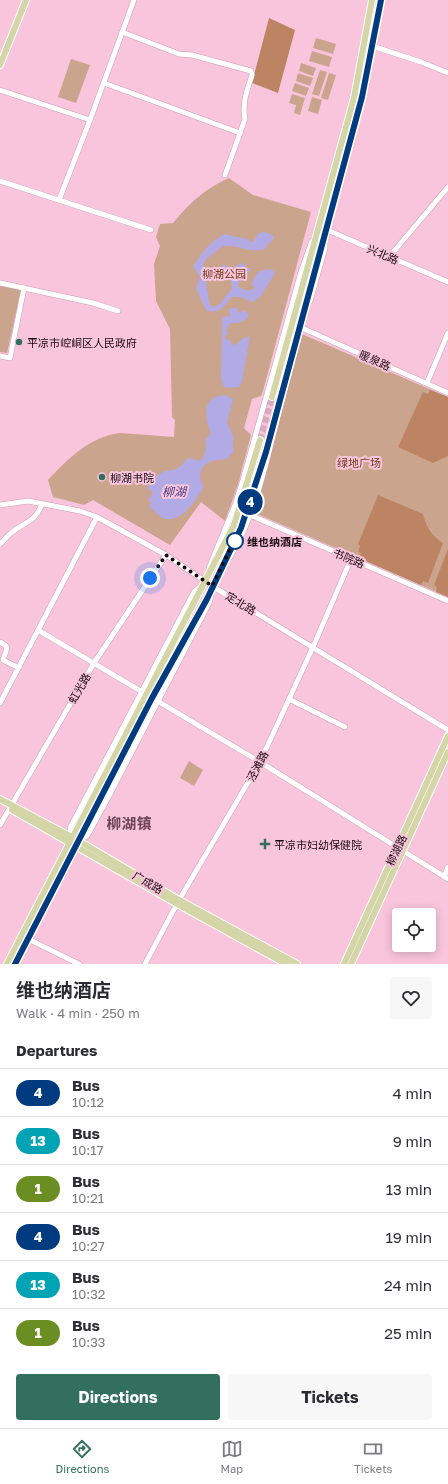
<!DOCTYPE html>
<html lang="en">
<head>
<meta charset="utf-8">
<style>
  body { margin:0; font-family:"Golos Text","Noto Sans SC",sans-serif; background:#f7f7f7; color:#2b2b33; height:100vh; display:flex; flex-direction:column; font-size:15px; white-space:nowrap }
  * { box-sizing:border-box; margin:0 }
  p { font-size:13px; color:#7c7c81 }
  .icon { flex:none; width:22px; height:22px; fill:none; stroke:currentColor; stroke-width:2; stroke-linecap:round; stroke-linejoin:round }
  .map { position:relative; height:964px; overflow:hidden }
  .details { display:flex; flex-direction:column; background:#fff; flex:1 }
  .details>* { flex:none }
  .badge { padding:0 8px; border-radius:13px; font-size:14px; line-height:26px }
  .tools { position:absolute; left:392px; top:908px; display:grid; gap:8px }
  .tools a { display:grid; place-items:center; width:44px; height:44px; border-radius:4px; background:#fff; box-shadow:0 2px 10px #0003; font-size:20px }
  .you { position:absolute; width:20px; height:20px; margin:-10px; border:3px solid #fff; border-radius:50%; background:#1a73e8; box-shadow:0 0 0 6px #1a73e833 }
  .map>.badge { position:absolute; translate:-50% -50%; box-shadow:0 0 0 2px #fff }
  h2 { padding:0 16px; font-size:15px; line-height:36px }
  .round { display:grid; place-items:center; flex:none; width:42px; height:42px; border-radius:4px; background:#f7f7f7 }
  .summary { display:flex; align-items:center; justify-content:space-between; height:68px; padding:0 16px }
  h1 { font-size:19px; font-weight:700; line-height:30px }
  .primary-button { display:flex; gap:8px; margin-top:auto; padding:8px 16px }
  .primary-button a { flex:1; height:46px; border-radius:4px; background:#32705d; color:#fff; font-size:16px; font-weight:700; line-height:46px; text-align:center }
  .primary-button a+a { background:#f7f7f7; color:#2b2b33 }
  ul { padding:0; list-style:none }
  li { display:flex; align-items:center; gap:12px; height:48px; padding:0 16px; border-top:1px solid #e1e1e2 }
  li div { flex:1 }
  li b { display:block; font-size:15px }
  li em { font-style:normal }
  li .badge { min-width:44px; font-weight:700; text-align:center }
  .dock { display:flex; justify-content:space-around; align-items:center; height:56px; border-top:1px solid #e1e1e2; background:#fff; font-size:11px; color:#7c7c81 }
  .dock a { display:grid; justify-items:center; gap:2px }
  .dock .active { color:#32705d }
  .map>svg:first-child { display:block }
  .green { fill:#cba48e }
  .forest { fill:#bd8464 }
  .water { fill:#b1aae5 }
  .lines { fill:none; stroke-linecap:round; stroke-linejoin:round }
  .major-tunnel { stroke:#d7a9be; stroke-width:6; stroke-dasharray:6 3; stroke-linecap:butt }
  .minor-casing { stroke:#ce9db3; stroke-width:6 }
  .major-casing { stroke:#fff; stroke-width:8 }
  .minor { stroke:#fff; stroke-width:5 }
  .major { stroke:#d4d6a7; stroke-width:6 }
  .line-casing { stroke:#fff; stroke-width:9 }
  .line { stroke:#003b80; stroke-width:6 }
  .walk { stroke:#190911; stroke-width:4; stroke-dasharray:0 7.2 }
  .poi-dot { fill:#32705d; stroke:#f8c5dc; stroke-width:1.5 }
  .stop-dot { fill:#fff; stroke:#003b80; stroke-width:2 }
  .labels { text-anchor:middle; dominant-baseline:central; stroke-width:4; stroke-linejoin:round; paint-order:stroke }
  .street-label { font-size:11px; fill:#190911; stroke:#f8c5dc }
  .park-label { font-size:11px; fill:#703916; stroke:#f8c5dc }
  .poi-label { font-size:11px; fill:#190911; stroke:#f8c5dc; text-anchor:start }
  .stop-label { font-size:11px; font-weight:bold; fill:#190911; stroke:#f8c5dc; text-anchor:start }
  .water-label { font-size:12px; font-style:italic; fill:#47387e; stroke:#f8c5dc }
  .district-label { font-size:15px; font-weight:bold; fill:#6f4559; stroke:#f8c5dc }
</style>
</head>
<body>
<div class="map">
<svg width="448" height="964" viewBox="0 0 448 964">
  <rect width="100%" height="100%" fill="#f8c5dc"/>
  <!-- green -->
  <g class="green">
    <polygon points="316,38 336,44 333,54 313,48"/>
    <polygon points="312,51 332,57 329,67 309,61"/>
    <polygon points="71,59 90,65 76,103 58,97"/>
    <polygon points="301,63 316,68 313,76 299,71"/>
    <polygon points="320,70 327,72 319,96 312,94"/>
    <polygon points="298,73 313,78 310,86 296,81"/>
    <polygon points="329,73 336,75 328,100 321,98"/>
    <polygon points="295,83 309,88 306,96 292,91"/>
    <polygon points="292,94 305,98 300,115 294,113 296,105 289,103"/>
    <polygon points="312,97 322,100 318,114 308,111"/>
    <path d="M229,178L253,195L311,212L263,391L261,396L252,399L244,428L251,435L238,484L225,521L201,502L170,545L93,500L84,505L53,497L48,480C68,459 89,437 120,433L174,437L175,420L172,417L170,329L156,301L154,264L160,246L156,237L160,224L173,223C191,202 203,190 229,178Z"/>
    <polygon points="0,286 21,290 7,353 0,352"/>
    <polygon points="302,334 448,397 448,597 255,513"/>
    <polygon points="189,761 203,770 194,786 180,778"/>
  </g>
  <!-- forest -->
  <g class="forest">
    <polygon points="269,18 295,30 278,93 252,83"/>
    <polygon points="430,390 448,397 448,456 433,463 398,447 423,392 428,394"/>
    <path d="M378,495L423,514C426,527 432,536 443,543L428,583L423,581L421,585L359,558L361,553L358,552L360,546L358,544Z"/>
    <polygon points="448,549 448,597 436,592 437,587 434,585"/>
  </g>
  <!-- water -->
  <g class="water">
    <path d="M264,232L272,235L274,237L273,239L263,250H250L233,246H223L205,260L203,267L210,305L214,307L219,305L232,288L231,281L222,276L219,271L221,266L226,265L229,268L227,273L231,277L234,276L235,271L234,267L242,263L245,265L246,268H250V271L238,283V287L248,291L255,288L251,284C258,272 256,271 271,269L275,273L260,297L252,302L240,297H231C225,308 219,313 207,311L203,304L196,288L200,277L193,266C203,252 209,243 224,234L247,239L252,243L259,233Z"/>
    <polygon points="236,307 239,313 244,310 248,314 248,318 238,323 230,323 226,330 228,334 225,336 225,339 230,340 233,345 237,344 243,338 247,338 250,335 242,382 239,387 230,388 224,387 221,380 222,318 225,316 230,317 230,313 228,310"/>
    <path d="M225,395L233,399L227,423L233,435V452L227,459C216,460 201,461 200,476C200,481 204,484 203,489C195,501 179,527 161,517C157,514 153,510 149,506L151,502L148,500L153,492L147,488C151,481 157,474 166,471C169,470 175,470 178,468C188,461 183,455 200,461C205,458 207,446 205,440L211,433C206,425 203,405 212,399C216,396 220,396 225,395Z"/>
  </g>
  <g class="lines">
    <!-- major-tunnel -->
    <g class="major-tunnel">
      <polyline points="260,440 272,397"/>
      <polyline points="268,443 280,400"/>
    </g>
    <!-- minor casing -->
    <g class="minor-casing">
      <g id="minor">
        <path d="M122,32L179,54L192,55L251,71L252,75C247,90 242,103 245,119L225,175"/>
        <polyline points="372,46 421,62 448,73"/>
        <polyline points="104,83 240,133"/>
        <polyline points="0,90 90,120"/>
        <polyline points="0,181 151,230"/>
        <polyline points="59,200 90,120 134,0"/>
        <polyline points="317,228 318,226 448,282"/>
        <polyline points="389,257 448,187"/>
        <polyline points="0,283 93,303 118,311"/>
        <polyline points="310,301 325,248 325,241"/>
        <polyline points="302,328 448,393"/>
        <polyline points="0,356 10,358 24,288"/>
        <polyline points="427,383 448,333"/>
        <polyline points="0,505 28,501 80,511 97,517 166,555 212,586 448,730"/>
        <polyline points="250,515 448,601"/>
        <path d="M0,544C4,541 7,536 11,533C25,521 35,523 42,504"/>
        <path d="M230,557C259,509 268,451 283,397"/>
        <polyline points="209,568 235,505 243,480 301,272 312,241"/>
        <polyline points="38,630 260,762 448,879"/>
        <polyline points="0,642 5,645 7,648 3,660 19,668"/>
        <polyline points="289,699 345,727"/>
        <polyline points="0,703 97,517"/>
        <polyline points="102,795 110,794 209,603 211,595"/>
        <polyline points="0,825 94,663 166,555"/>
        <polyline points="72,838 70,828 194,592 202,585"/>
        <polyline points="79,841 87,836 110,794"/>
        <polyline points="444,877 448,867"/>
        <polyline points="28,939 79,964"/>
        <polyline points="145,964 179,900 260,762 313,647 351,559"/>
      </g>
    </g>
    <!-- major casing -->
    <g class="major-casing">
      <g id="major">
        <polyline points="0,65 26,0"/>
        <polyline points="272,397 354,98 372,0"/>
        <polyline points="280,400 362,97 381,0"/>
        <polyline points="0,799 79,841 179,900 297,964"/>
        <polyline points="12,810 177,904 286,964"/>
        <polyline points="7,964 234,525 260,440"/>
        <polyline points="15,964 152,698 207,599 241,528 268,443"/>
        <polyline points="344,964 448,736"/>
        <polyline points="351,964 448,752"/>
      </g>
    </g>
    <!-- minor -->
    <use href="#minor" class="minor"/>
    <!-- major -->
    <use href="#major" class="major"/>
  </g>
  <g class="lines">
    <!-- line casing -->
    <g class="line-casing">
      <polyline id="line" points="15,964 152,698 207,599 241,528 266,452 362,97 381,0"/>
    </g>
    <!-- line -->
    <use href="#line" class="line"/>
    <!-- walk -->
    <polyline class="walk" points="150,578 166,555 212,586 235,539 235,541"/>
  </g>
  <!-- markers -->
  <g class="poi-dot">
    <circle cx="19" cy="342" r="4"/>
    <circle cx="102" cy="477" r="4"/>
    <path d="M263 838h4v4h4v4h-4v4h-4v-4h-4v-4h4z"/>
  </g>
  <circle class="stop-dot" cx="235" cy="541" r="8"/>
  <g class="labels">
    <!-- street labels -->
    <g class="street-label">
      <text transform="translate(383 254) rotate(23)">兴北路</text>
      <text transform="translate(375 360) rotate(24)">暖泉路</text>
      <text transform="translate(349 558) rotate(23)">书院路</text>
      <text transform="translate(241 603) rotate(31)">定北路</text>
      <text transform="translate(79 688) rotate(-60)">虹光路</text>
      <text transform="translate(257 766) rotate(-62)">泾滩路</text>
      <text transform="translate(396 850) rotate(-65)">柳湖路</text>
      <text transform="translate(148 882) rotate(30)">广成路</text>
    </g>
    <!-- park labels -->
    <g class="park-label">
      <text x="224" y="273">柳湖公园</text>
      <text x="359" y="462">绿地广场</text>
    </g>
    <!-- poi labels -->
    <g class="poi-label">
      <text x="27" y="342">平凉市崆峒区人民政府</text>
      <text x="110" y="477">柳湖书院</text>
      <text x="274" y="844">平凉市妇幼保健院</text>
    </g>
    <!-- stop labels -->
    <g class="stop-label">
      <text x="247" y="541">维也纳酒店</text>
    </g>
    <!-- water labels -->
    <g class="water-label">
      <text x="174" y="491">柳湖</text>
    </g>
    <!-- district labels -->
    <g class="district-label">
      <text x="129" y="823">柳湖镇</text>
    </g>
  </g>
</svg>
<div class="tools">
<a><svg class="icon" aria-label="locate" viewBox="0 0 24 24"><circle cx="12" cy="12" r="6"/><path d="M12 2v4M12 18v4M2 12h4M18 12h4"/></svg></a>
</div>
<div class="you" style="left:150px;top:578px"></div>
<b class="badge" style="left:250px;top:502px;background:#003b80;color:#fff">4</b>
</div>
<section class="details">
<div class="summary"><div><h1>维也纳酒店</h1><p>Walk · 4 min · 250 m</p></div><a class="round"><svg class="icon" aria-label="heart" viewBox="0 0 24 24"><path d="M12 20l-8-8c-3-5 5-10 8-4 3-6 11-1 8 4z"/></svg></a></div>
<h2>Departures</h2>
<ul>
<li><span class="badge" style="background:#003b80;color:#fff">4</span><div><b>Bus</b><p>10:12</p></div><em>4 min</em></li>
<li><span class="badge" style="background:#00a3b4;color:#fff">13</span><div><b>Bus</b><p>10:17</p></div><em>9 min</em></li>
<li><span class="badge" style="background:#6b8e23;color:#fff">1</span><div><b>Bus</b><p>10:21</p></div><em>13 min</em></li>
<li><span class="badge" style="background:#003b80;color:#fff">4</span><div><b>Bus</b><p>10:27</p></div><em>19 min</em></li>
<li><span class="badge" style="background:#00a3b4;color:#fff">13</span><div><b>Bus</b><p>10:32</p></div><em>24 min</em></li>
<li><span class="badge" style="background:#6b8e23;color:#fff">1</span><div><b>Bus</b><p>10:33</p></div><em>25 min</em></li>
</ul>
<div class="primary-button"><a>Directions</a><a>Tickets</a></div>
</section>
<nav class="dock">
<a class="active"><svg class="icon" aria-label="directions" viewBox="0 0 24 24"><path d="M12 3l9 9-9 9-9-9zM9 14v-3h6M13 9l2 2-2 2"/></svg>Directions</a>
<a><svg class="icon" aria-label="map" viewBox="0 0 24 24"><path d="M3 6l6-2 6 2 6-2v14l-6 2-6-2-6 2zM9 4v14M15 6v14"/></svg>Map</a>
<a><svg class="icon" aria-label="tickets" viewBox="0 0 24 24"><path d="M3 7h18v10H3zM15 7v10"/></svg>Tickets</a>
</nav>
</body>
</html>
